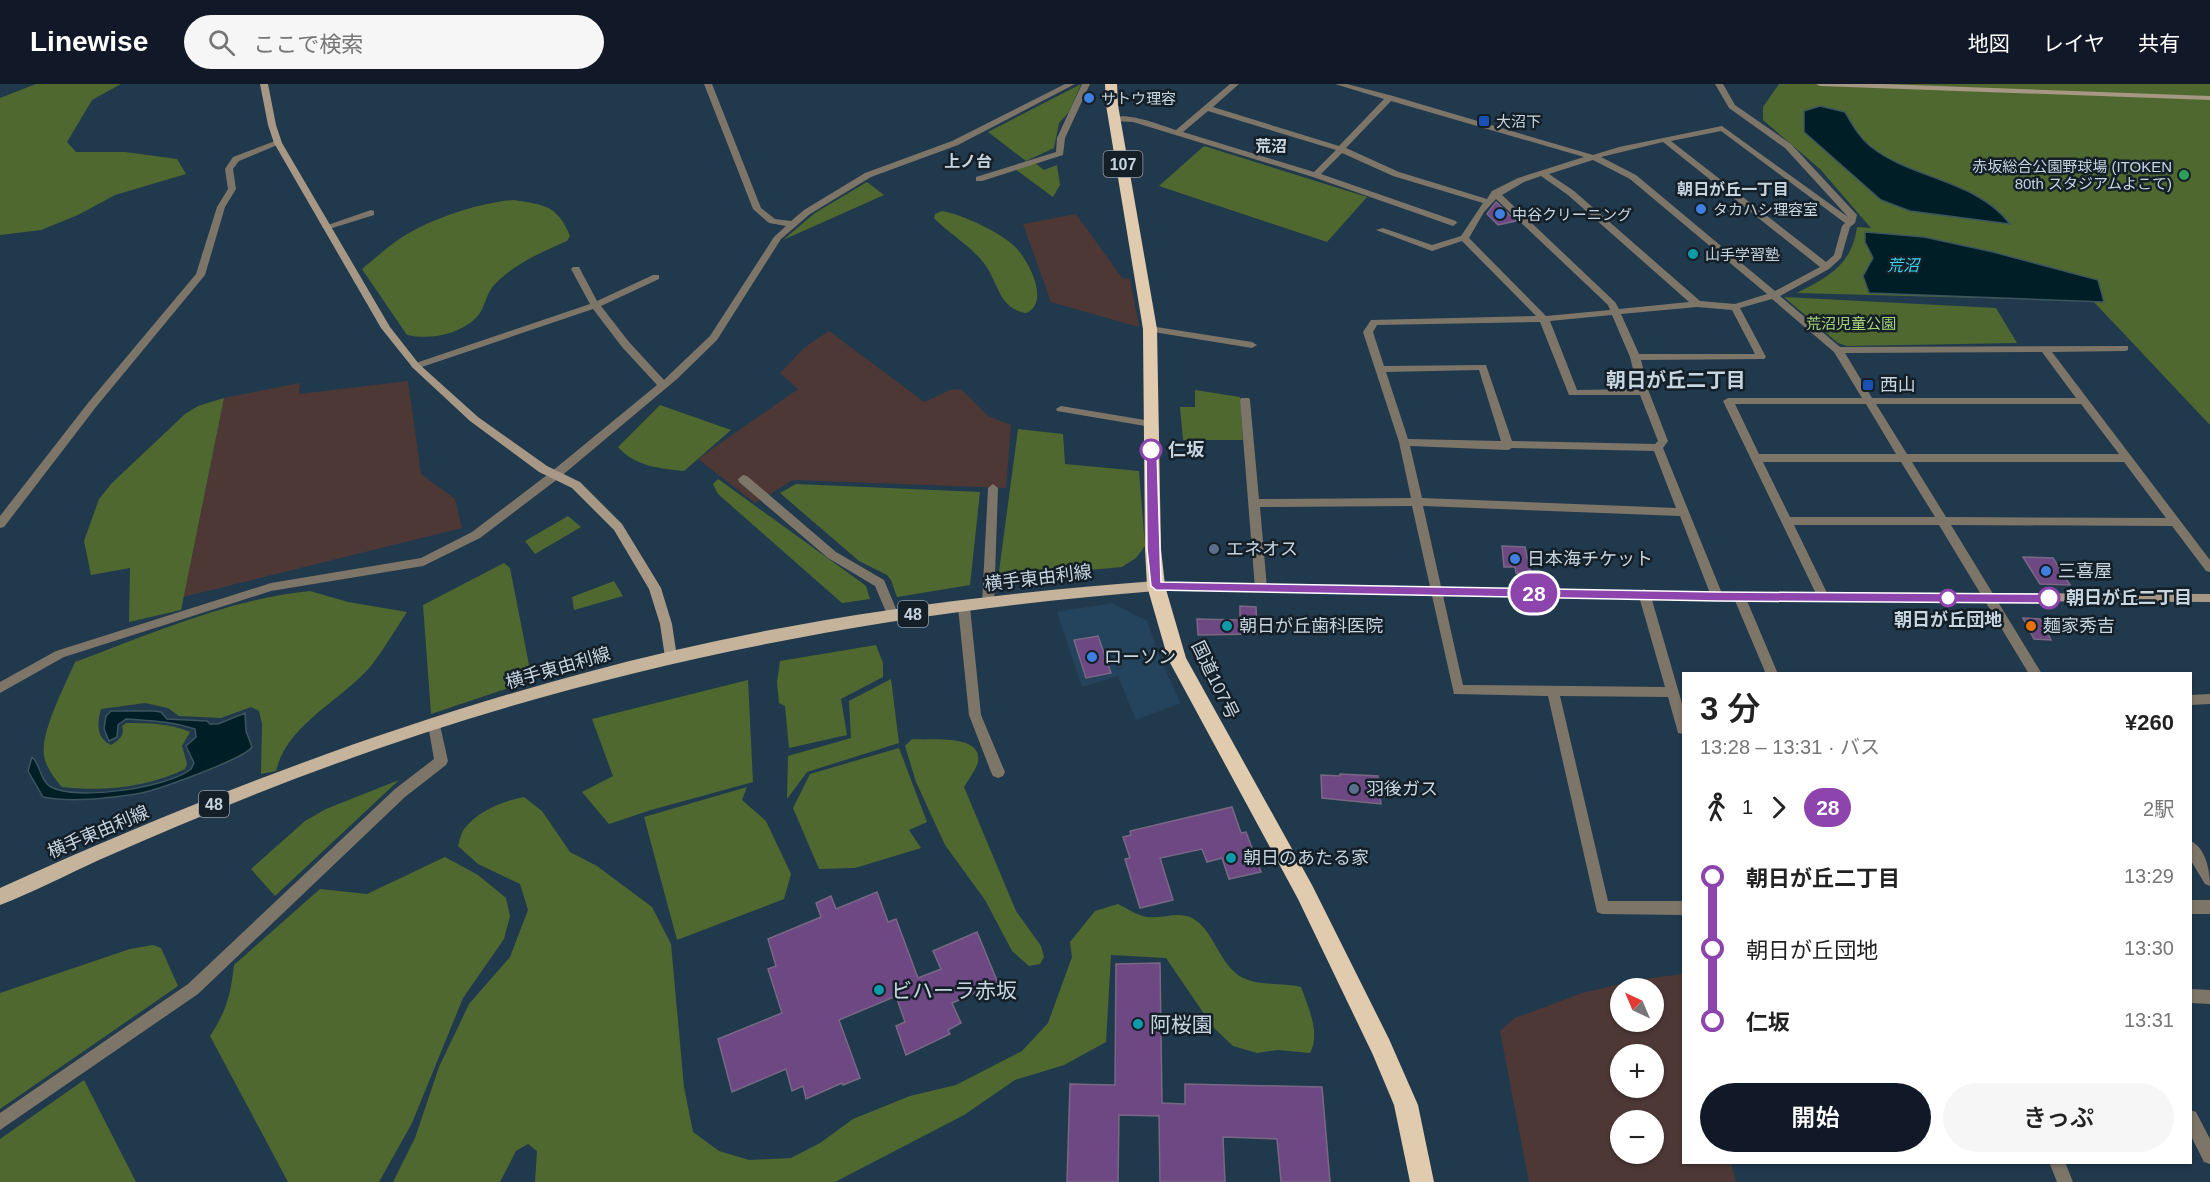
<!DOCTYPE html>
<html lang="ja">
<head>
<meta charset="utf-8">
<style>
  body { margin:0; font-family:Helvetica,"Noto Sans JP",sans-serif; background:#f6f6f6; color:#222; height:100vh; display:flex; flex-direction:column; font-size:22px; white-space:nowrap }
  * { box-sizing:border-box; margin:0 }
  p { font-size:20px; color:#767676 }
  .icon { flex:none; width:33px; height:33px; fill:none; stroke:currentColor; stroke-width:2; stroke-linecap:round; stroke-linejoin:round }
  .map { position:relative; flex:1; overflow:hidden }
  .drawer { position:absolute; left:1682px; top:588px; width:510px; height:492px; display:flex; flex-direction:column; background:#fff; border-radius:0px; box-shadow:0 2px 4px #0004 }
  .drawer>* { flex:none }
  .badge { padding:0 12px; border-radius:20px; font-size:21px; line-height:39px }
  .needle { width:39px; rotate:316deg }
  .buttons { position:absolute; left:1610px; top:894px; display:grid; gap:12px }
  .buttons a { display:grid; place-items:center; width:54px; height:54px; border-radius:50%; background:#fff; box-shadow:0 2px 4px #0004; font-size:30px }
  .map>.badge { position:absolute; translate:-50% -50%; box-shadow:0 0 0 3px #fff }
  .legs { display:flex; align-items:center; gap:9px; height:66px; padding:0 18px; font-size:20px }
  .legs p { margin-inline-start:auto }
  .summary { display:flex; align-items:center; justify-content:space-between; height:102px; padding:0 18px }
  h1 { font-size:33px; font-weight:600; line-height:45px }
  .cta { display:flex; gap:12px; margin-top:auto; padding:12px 18px }
  .cta a { flex:1; height:69px; border-radius:36px; background:#111827; color:#fff; font-size:24px; font-weight:600; line-height:69px; text-align:center }
  .cta a+a { background:#f6f6f6; color:#222 }
  ul { padding:0 18px; list-style:none }
  li { display:flex; align-items:center; gap:21px; height:72px; font-size:22px }
  li i { display:grid; place-items:center; width:9px; height:100%; margin:0 8px; background:currentColor }
  li i::after { content:''; width:15px; height:15px; margin:-8px; border:4px solid; border-radius:50%; background:#fff }
  li p { margin-inline-start:auto }
  li:first-child i { background:linear-gradient(#0000 50%,currentColor 0) }
  li:last-child i { background:linear-gradient(currentColor 50%,#0000 0) }
  header { display:flex; align-items:center; gap:36px; box-sizing:border-box; height:84px; padding:0 30px; background:#111827; color:#fff }
  header strong { font-size:28px }
  nav { display:flex; gap:33px; margin-inline-start:auto; font-size:21px }
  .search { width:420px; height:54px; background:#f6f6f6; display:flex; align-items:center; gap:15px; box-sizing:border-box; padding:0 21px; border-radius:33px; color:#767676; font-size:22px }
  .map>svg:first-child { display:block }
  .built { fill:#24435c }
  .industrial { fill:#4d3836; fill-rule:evenodd }
  .green { fill:#4f682f }
  .water { fill:#001e26; stroke:#3c555e; stroke-width:1.5 }
  .building { fill:#6d4883; stroke:#796884; stroke-width:1.5 }
  .lines { fill:none; stroke-linecap:round; stroke-linejoin:round }
  .street { fill:#7e7569; fill-rule:evenodd }
  .secondary { fill:#a69885; fill-rule:evenodd }
  .primary { fill:#c5b39b; fill-rule:evenodd }
  .highway { fill:#e1cbae; fill-rule:evenodd }
  .line-1 { fill:#8e44ad; stroke:#fff; stroke-width:1.5 }
  .shop-dot { fill:#3f7fe0; stroke:#141f28; stroke-width:2 }
  .transit-dot { fill:#1a4fb4; stroke:#141f28; stroke-width:2 }
  .leisure-dot { fill:#2e9e5b; stroke:#141f28; stroke-width:2 }
  .culture-dot { fill:#0f9aa8; stroke:#141f28; stroke-width:2 }
  .stop-1-dot { fill:#fff; stroke:#8e44ad; stroke-width:3 }
  .service-dot { fill:#5c6f8a; stroke:#141f28; stroke-width:2 }
  .food-dot { fill:#e8710a; stroke:#141f28; stroke-width:2 }
  .labels { text-anchor:middle; dominant-baseline:central; stroke-width:5; stroke-linejoin:round; paint-order:stroke }
  .far-poi-label { font-size:15px; fill:#c7d5e1; stroke:#141f28; text-anchor:start }
  .far-park-label { font-size:15px; fill:#abd677; stroke:#141f28 }
  .far-neighbourhood-label { font-size:16px; font-weight:bold; fill:#c7d5e1; stroke:#141f28 }
  .shield { fill:#141f28; stroke:#919eaa; stroke-width:1.5 }
  .shield-label { font-size:16px; font-weight:bold; fill:#c7d5e1 }
  .far-water-label { font-size:16px; font-style:italic; fill:#3ad5f5; stroke:#141f28 }
  .poi-label { font-size:18px; fill:#c7d5e1; stroke:#141f28; text-anchor:start }
  .stop-label { font-size:18px; font-weight:bold; fill:#c7d5e1; stroke:#141f28; text-anchor:start }
  .street-label { font-size:18px; fill:#c7d5e1; stroke:#141f28 }
  .neighbourhood-label { font-size:20px; font-weight:bold; fill:#c7d5e1; stroke:#141f28 }
  .near-poi-label { font-size:21px; fill:#c7d5e1; stroke:#141f28; text-anchor:start }
</style>
</head>
<body>
<header>
<strong>Linewise</strong>
<div class="search"><svg class="icon" aria-label="search" viewBox="0 0 24 24"><circle cx="10" cy="10" r="6"/><path d="M15 15l6 6"/></svg>ここで検索</div>
<nav><a>地図</a><a>レイヤ</a><a>共有</a></nav>
</header>
<div class="map">
<svg width="2210" height="1098" viewBox="0 0 2210 1098">
  <rect width="100%" height="100%" fill="#21394c"/>
  <!-- built -->
  <polygon class="built" points="1112,519 1147,537 1160,575 1181,619 1136,636 1118,592 1082,603 1057,528"/>
  <!-- industrial -->
  <g class="industrial">
    <polygon points="1076,130 1122,194 1130,195 1139,243 1051,218 1023,140"/>
    <polygon points="829,247 924,318 950,306 961,305 988,332 1011,341 1006,404 793,396 755,419 698,375 798,305 780,289 805,263"/>
    <polygon points="408,297 421,390 455,415 462,444 183,513 224,314 300,299 299,310"/>
    <path d="M1682,890L1683,1078L1731,1079L1736,1098H1529L1500,947L1515,934L1582,909L1638,896ZM1620,904H1653V938H1620ZM1653,970V1004H1620V970ZM1653,1036V1070H1620V1036Z"/>
  </g>
  <!-- green -->
  <g class="green">
    <polygon points="36,0 121,0 92,16 67,58 76,68 125,68 177,75 186,90 115,111 78,131 41,146 0,151 0,14"/>
    <polygon points="1081,0 1069,28 1059,39 1054,64 1026,77 988,48"/>
    <path d="M1779,0H2210V341L2093,217L1797,209C1828,193 1852,181 1857,143L1871,144L1820,85L1763,36V23Z"/>
    <polygon points="1204,62 1367,113 1327,158 1159,102"/>
    <polygon points="1035,79 1044,86 1057,81 1060,101 1053,113 1015,85"/>
    <polygon points="867,98 884,111 783,156 815,129"/>
    <path d="M514,116C545,121 557,121 570,152L567,157C542,168 516,179 496,199C485,209 486,224 476,234C458,251 430,256 407,251L362,185C373,176 384,166 395,158C426,136 477,119 514,116Z"/>
    <path d="M942,127C961,130 1005,150 1017,165C1030,179 1050,219 1026,229C997,224 999,197 983,178C970,161 949,150 934,134L935,130Z"/>
    <polygon points="1784,213 1996,224 2017,259 1847,262 1838,259"/>
    <polygon points="1195,306 1240,313 1243,356 1183,356 1180,323 1195,323"/>
    <polygon points="224,314 181,526 129,538 130,484 91,491 84,457 99,415 112,399 185,330 198,322"/>
    <path d="M660,321L731,346L684,387C659,384 636,383 618,363Z"/>
    <polygon points="1018,345 1063,350 1065,380 1139,387 1145,462 1136,474 1122,483 998,495"/>
    <polygon points="718,395 858,496 866,502 870,515 842,519 718,410 713,400"/>
    <polygon points="796,400 980,408 970,501 897,513 891,496 887,491 859,477 780,409"/>
    <polygon points="568,432 581,443 535,470 525,457"/>
    <polygon points="504,479 510,484 532,596 431,630 423,521"/>
    <polygon points="614,497 623,512 574,526 572,513"/>
    <path d="M310,507L348,518L407,528C395,546 384,565 371,582C341,617 287,640 276,687L261,690L262,640L259,627L251,623L221,634L179,632L168,624L145,619L101,625C97,639 96,654 111,661C119,656 125,652 122,642L126,639C148,639 169,639 190,648L182,662L187,680L185,685C149,703 103,708 62,703C55,695 45,682 44,671C41,646 65,602 75,578C151,550 229,515 310,507Z"/>
    <polygon points="876,561 883,579 883,593 841,615 847,651 789,664 785,622 779,619 777,598 780,577"/>
    <polygon points="891,595 899,659 807,688 787,715 788,672 851,654 849,617"/>
    <polygon points="748,596 753,698 651,726 609,740 582,708 613,692 592,635"/>
    <path d="M912,655C929,657 983,649 978,678C976,686 968,696 964,703L1016,827L1041,862L1044,873L1040,880L1029,882L1012,867L985,816L945,761L916,698L905,662Z"/>
    <polygon points="899,664 927,738 909,746 921,764 855,784 819,785 793,724 810,690"/>
    <polygon points="399,696 275,812 251,785 305,737 326,725"/>
    <polygon points="747,703 742,716 766,737 791,790 784,815 677,856 644,733"/>
    <path d="M524,713L542,727L570,768L597,782L652,823L671,860L684,1003L693,1048L719,1067L749,1076L791,1074L820,1059L853,1035L910,1012L956,1001L1022,967L1048,939L1072,873L1070,858L1095,827L1118,820C1126,824 1138,832 1147,833C1162,835 1178,827 1192,834C1213,845 1217,875 1238,891C1255,903 1281,898 1301,903C1308,923 1321,949 1310,969L1278,966L1257,969L1233,962L1213,943L1166,874L1111,871L1106,958L1064,981L1015,996L964,1031L835,1098H535L537,1067L528,1060L516,1067L500,1098H393L415,1054L439,983L469,920L510,873L528,826L520,800L478,780L458,762C460,756 461,748 465,744C479,726 504,717 524,713Z"/>
    <path d="M445,773L478,791L506,814L510,832L504,855L463,914L412,1039L379,1098H288L210,952C226,928 231,910 234,881L320,805L367,810Z"/>
    <polygon points="153,861 161,864 178,902 0,1025 0,909 130,865"/>
    <polygon points="84,996 136,1098 0,1098 0,1055"/>
  </g>
  <!-- water -->
  <g class="water">
    <path d="M1820,22L1845,28C1852,40 1859,53 1870,62C1911,95 1977,96 2010,140L1910,127L1881,116L1804,48V27Z"/>
    <polygon points="1865,148 1924,153 1993,168 2098,196 2104,218 1869,209 1863,192 1873,174 1865,158"/>
    <path d="M111,627H154L161,628L167,635L207,637L210,640H218L245,629L246,647L252,663C244,675 153,708 136,710C107,714 72,719 43,713L28,687L32,673C40,679 40,697 51,703C76,717 168,704 191,685L194,679L186,662L196,653L195,645C169,637 153,637 126,635L118,641L117,653L109,657L104,645L106,632Z"/>
  </g>
  <!-- building -->
  <g class="building">
    <polygon points="1496,118 1516,137 1498,141 1487,130"/>
    <polygon points="1502,462 1525,463 1531,490 1516,489 1515,483 1504,483"/>
    <polygon points="2023,473 2053,474 2070,501 2040,500"/>
    <polygon points="1240,522 1256,523 1257,550 1198,551 1197,535 1240,536"/>
    <polygon points="2023,534 2040,535 2051,556 2034,555"/>
    <polygon points="1098,552 1111,589 1086,594 1074,556"/>
    <polygon points="1340,690 1378,692 1378,698 1386,698 1388,713 1380,712 1381,720 1322,714 1321,691 1340,692"/>
    <polygon points="1232,723 1241,749 1246,748 1261,788 1229,795 1222,774 1207,778 1202,765 1160,774 1173,816 1140,824 1125,775 1130,774 1123,753 1131,751 1130,747"/>
    <polygon points="877,808 888,838 896,835 918,894 941,885 933,867 977,848 998,899 952,919 961,939 948,946 950,950 906,971 896,942 905,938 896,912 839,936 860,994 843,1001 842,999 806,1015 803,1002 792,1007 786,985 732,1008 718,955 782,929 768,885 776,882 768,855 821,833 816,819 831,812 836,825"/>
    <polygon points="1160,879 1162,1019 1185,1020 1185,1000 1322,1003 1330,1098 1281,1098 1277,1055 1223,1053 1225,1098 1160,1098 1159,1032 1119,1031 1118,1098 1067,1098 1070,1000 1115,1001 1116,880"/>
  </g>
  <g class="lines">
    <!-- street -->
    <g class="street">
      <polygon points="704,0 712,0 761,124 775,135 791,137 804,126 865,89 952,57 1065,0 1075,0 958,61 871,93 810,130 781,155 717,256 677,295 559,394 480,454 423,482 271,507 152,545 64,573 0,609 0,598 56,567 271,499 421,474 472,448 551,388 657,301 622,263 593,225 419,284 413,284 411,282 413,280 590,220 571,185 573,183 579,183 597,217 653,191 659,191 659,195 601,222 629,258 664,296 669,291 710,252 774,153 786,142 769,139 753,125"/>
      <polygon points="1082,0 1090,0 1065,54 1063,71 982,97 976,97 976,93 1056,68 1057,54"/>
      <path d="M1230,0H1239L1213,23L1339,62L1384,15L1335,0H1347L1393,12L1593,71L1619,63L1722,42L1848,133L1785,64L1729,24L1715,0H1723L1735,21L1791,60L1857,131L1855,139L1850,143L1841,174L1829,185L1780,212L1840,263L2128,262V266L2125,267L2052,268L2210,476V488L2206,487L2172,442L1951,441L2042,590H2029L1939,441H1794L1829,513L1827,516H1819L1723,317L1728,314H1862L1834,268L1772,215L1740,224L1766,273L1764,275L1641,276L1649,308L1668,357L1663,364L1723,512L1721,515L1717,516L1711,512L1680,432L1423,422L1463,601L1665,603L1638,509L1644,505L1650,509L1683,623V650L1678,649L1677,645L1668,613L1560,612L1608,817H1683V831L1602,830L1597,828L1548,612L1454,610L1412,422L1260,423L1267,504L1261,508L1255,504L1240,316L1241,314H1249L1250,316L1259,415L1411,414L1399,358L1363,248L1371,236L1536,232L1462,157L1432,167L1376,146L1383,144L1432,161L1461,152L1483,119L1393,92L1342,69L1321,90L1456,137L1457,139L1453,142L1313,93L1133,38L1114,37L1110,35C1124,26 1160,41 1176,46ZM1391,17L1584,73L1518,94L1492,107L1487,115L1399,88L1346,64ZM1208,27L1336,66L1314,88L1183,48ZM1721,47L1845,139L1842,142L1834,171L1826,178L1671,57ZM1663,58L1820,183L1775,207L1636,91L1601,73ZM1593,76L1630,95L1767,210L1735,220L1700,217L1574,107L1549,90ZM1541,92L1568,111L1689,218L1619,225L1615,218L1502,111L1524,98ZM1496,115L1608,221L1610,226L1546,232L1469,154L1484,128ZM1697,223L1732,226L1755,270H1639L1621,230ZM1612,231L1630,273L1638,305L1577,306L1550,237ZM1540,238L1569,311H1640L1658,357L1655,360L1512,357L1486,281L1384,282L1373,248L1377,241ZM2042,268L2076,314H1872L1845,269ZM1479,286L1501,357L1408,355L1386,288ZM1735,320H1866L1896,370H1759ZM1876,320H2081L2119,370H1907ZM1410,362L1508,366L1512,364L1654,367L1676,424L1422,414ZM1763,378H1901L1935,433H1790ZM1912,378H2124L2166,434L1946,433Z"/>
      <polygon points="275,57 282,59 239,77 233,85 236,105 225,123 205,191 96,323 4,443 0,444 0,432 88,319 196,190 217,123 228,105 225,85 233,73"/>
      <polygon points="371,126 374,127 374,131 326,146 322,143"/>
      <polygon points="1150,242 1252,258 1257,261 1252,264 1147,247 1147,243"/>
      <polygon points="1061,322 1151,337 1156,340 1151,343 1057,327 1056,325"/>
      <polygon points="743,391 747,392 836,468 884,496 899,532 897,535 889,535 875,502 828,474 739,398 738,395"/>
      <polygon points="993,400 998,404 994,520 988,524 982,520 988,404"/>
      <polygon points="1739,508 1745,512 1778,590 1766,590 1733,512"/>
      <polygon points="964,518 970,523 981,631 1005,688 1003,692 998,694 993,692 991,688 969,631 958,523"/>
      <polygon points="2210,610 2210,620 2190,621 2190,611"/>
      <polygon points="434,636 439,637 440,641 448,677 446,681 405,713 198,910 0,1046 0,1029 188,900 395,705 434,675 428,641 429,637"/>
      <path d="M2190,757C2206,763 2210,788 2210,802L2205,800L2190,775Z"/>
      <rect x="2190" y="816" width="20" height="14"/>
      <polygon points="2190,905 2210,906 2210,920 2190,919"/>
      <polygon points="2190,1026 2196,1028 2210,1055 2210,1080 2204,1078 2190,1050"/>
      <polygon points="2049,1078 2065,1078 2073,1098 2057,1098"/>
    </g>
    <!-- secondary -->
    <g class="secondary">
      <polygon points="260,0 268,0 276,41 282,59 390,243 419,280 478,333 547,382 580,398 622,440 661,504 672,540 677,573 675,576 667,576 665,573 660,540 649,505 614,446 572,404 539,388 470,337 413,284 381,244 274,59 268,41"/>
      <polygon points="1816,0 1884,0 2210,12 2210,16 1820,2"/>
      <polygon points="1156,498 1717,508 2210,510 2210,518 1717,516 1156,506 1150,502"/>
    </g>
    <!-- primary -->
    <path class="primary" d="M1156,497L1163,502L1156,507C876,529 599,583 335,680C255,709 177,742 99,776C66,791 34,808 0,821V804C189,718 382,643 584,589C770,538 964,511 1156,497Z"/>
    <!-- highway -->
    <polygon class="highway" points="1105,0 1117,0 1118,21 1157,245 1161,465 1165,502 1186,574 1312,801 1389,955 1418,1021 1434,1098 1410,1098 1394,1021 1373,971 1298,815 1168,575 1147,502 1145,465 1143,245 1106,21"/>
  </g>
  <!-- line-1 -->
  <polygon class="line-1" points="1151,362 1157,366 1161,498 1717,508 2049,510 2055,514 2049,519 1717,517 1156,506 1151,502 1147,465 1146,366"/>
  <!-- markers -->
  <g class="shop-dot">
    <circle cx="1089" cy="14" r="6"/>
    <circle cx="1701" cy="125" r="6"/>
    <circle cx="1500" cy="130" r="6"/>
    <circle cx="1515" cy="475" r="6"/>
    <circle cx="2046" cy="487" r="6"/>
    <circle cx="1092" cy="573" r="6"/>
  </g>
  <g class="transit-dot">
    <rect x="1478" y="31" width="12" height="12" rx="3"/>
    <rect x="1862" y="295" width="12" height="12" rx="3"/>
  </g>
  <circle class="leisure-dot" cx="2184" cy="91" r="6"/>
  <g class="culture-dot">
    <circle cx="1693" cy="170" r="6"/>
    <circle cx="1227" cy="542" r="6"/>
    <circle cx="1231" cy="774" r="6"/>
    <circle cx="879" cy="906" r="6"/>
    <circle cx="1138" cy="940" r="6"/>
  </g>
  <g class="stop-1-dot">
    <circle cx="1151" cy="366" r="10"/>
    <circle cx="1948" cy="514" r="8"/>
    <circle cx="2049" cy="514" r="10"/>
  </g>
  <g class="service-dot">
    <circle cx="1214" cy="465" r="6"/>
    <circle cx="1354" cy="705" r="6"/>
  </g>
  <circle class="food-dot" cx="2031" cy="542" r="6"/>
  <g class="labels">
    <!-- far-poi labels -->
    <g class="far-poi-label">
      <text x="1101" y="14">サトウ理容</text>
      <text x="1496" y="37">大沼下</text>
      <text x="2172" y="82" text-anchor="end">赤坂総合公園野球場 (ITOKEN<tspan x="2172" dy="17">80th スタジアムよこて)</tspan></text>
      <text x="1713" y="125">タカハシ理容室</text>
      <text x="1512" y="130">中谷クリーニング</text>
      <text x="1705" y="170">山手学習塾</text>
    </g>
    <!-- far-park labels -->
    <g class="far-park-label">
      <text x="1851" y="239">荒沼児童公園</text>
    </g>
    <!-- far-neighbourhood labels -->
    <g class="far-neighbourhood-label">
      <text x="1271" y="62">荒沼</text>
      <text x="968" y="77">上ノ台</text>
      <text x="1733" y="105">朝日が丘一丁目</text>
    </g>
    <!-- shield labels -->
    <g class="shield">
      <rect x="1103.5" y="67" width="39" height="26" rx="4.5"/>
      <rect x="898" y="517" width="30" height="26" rx="4.5"/>
      <rect x="199" y="707" width="30" height="26" rx="4.5"/>
    </g>
    <g class="shield-label">
      <text x="1123" y="80">107</text>
      <text x="913" y="530">48</text>
      <text x="214" y="720">48</text>
    </g>
    <!-- far-water labels -->
    <g class="far-water-label">
      <text x="1903" y="181">荒沼</text>
    </g>
    <!-- poi labels -->
    <g class="poi-label">
      <text x="1880" y="301">西山</text>
      <text x="1226" y="465">エネオス</text>
      <text x="1527" y="475">日本海チケット</text>
      <text x="2058" y="487">三喜屋</text>
      <text x="1239" y="542">朝日が丘歯科医院</text>
      <text x="2043" y="542">麺家秀吉</text>
      <text x="1104" y="573">ローソン</text>
      <text x="1366" y="705">羽後ガス</text>
      <text x="1243" y="774">朝日のあたる家</text>
    </g>
    <!-- stop labels -->
    <g class="stop-label">
      <text x="1168" y="366">仁坂</text>
      <text x="2066" y="514">朝日が丘二丁目</text>
      <text x="1948" y="536" text-anchor="middle">朝日が丘団地</text>
    </g>
    <!-- street labels -->
    <g class="street-label">
      <text transform="translate(1038 494) rotate(-7)">横手東由利線</text>
      <text transform="translate(558 584) rotate(-16)">横手東由利線</text>
      <text transform="translate(1215 596) rotate(64)">国道107号</text>
      <text transform="translate(98 748) rotate(-23)">横手東由利線</text>
    </g>
    <!-- neighbourhood labels -->
    <g class="neighbourhood-label">
      <text x="1676" y="296">朝日が丘二丁目</text>
    </g>
    <!-- near-poi labels -->
    <g class="near-poi-label">
      <text x="891" y="906">ビハーラ赤坂</text>
      <text x="1150" y="940">阿桜園</text>
    </g>
  </g>
</svg>
<div class="buttons">
<a><svg class="needle" viewBox="-14 -14 28 28"><path d="M0-13l5 13h-10z" fill="#e53935"/><path d="M0 13l5-13h-10z" fill="#767676"/></svg></a>
<a>+</a>
<a>−</a>
</div>
<b class="badge" style="left:1534px;top:509px;background:#8e44ad;color:#fff">28</b>
<section class="drawer">
<div class="summary"><div><h1>3 分</h1><p>13:28 – 13:31 · バス</p></div><b>¥260</b></div>
<div class="legs"><svg class="icon" aria-label="walk" viewBox="0 0 24 24"><circle cx="13" cy="4" r="2"/><path d="M13 8l-2 6 4 7M11 14l-3 7M7 12l3-4h3l4 4"/></svg>1<svg class="icon" aria-label="forward" viewBox="0 0 24 24"><path d="M9 5l7 7-7 7"/></svg><b class="badge" style="background:#8e44ad;color:#fff">28</b><p>2駅</p></div>
<ul>
<li><i style="color:#8e44ad"></i><b>朝日が丘二丁目</b><p>13:29</p></li>
<li><i style="color:#8e44ad"></i><span>朝日が丘団地</span><p>13:30</p></li>
<li><i style="color:#8e44ad"></i><b>仁坂</b><p>13:31</p></li>
</ul>
<div class="cta"><a>開始</a><a>きっぷ</a></div>
</section>
</div>
</body>
</html>
